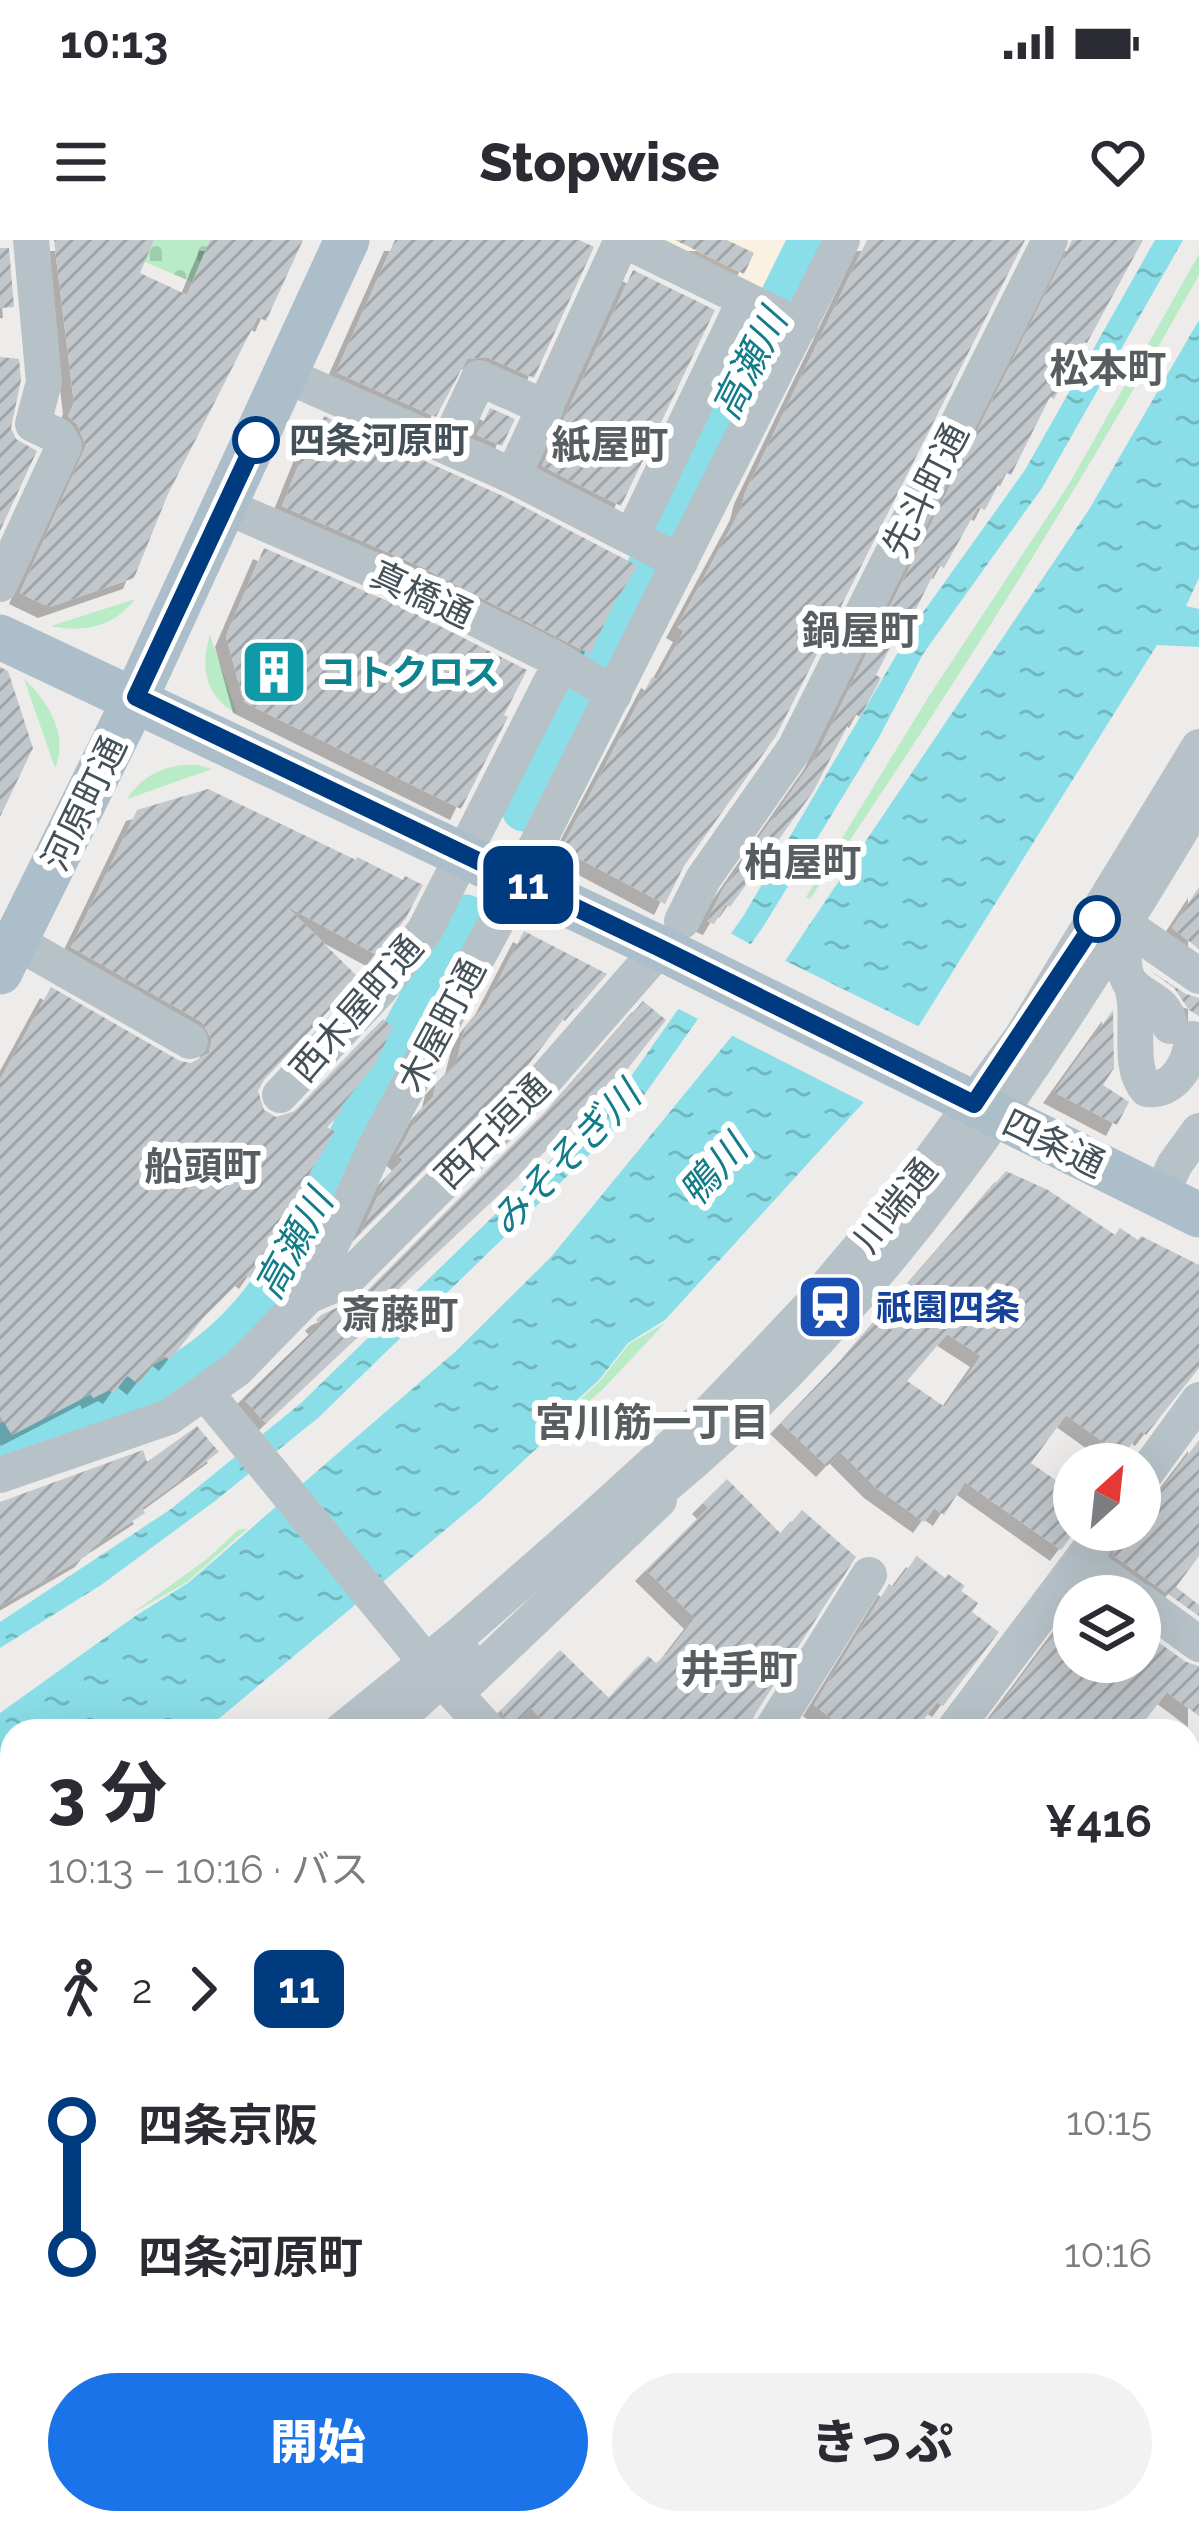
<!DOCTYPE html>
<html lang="ja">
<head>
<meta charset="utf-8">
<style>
  body { margin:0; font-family:Raleway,"Noto Sans JP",sans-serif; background:#f2f2f3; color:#2b2b33; height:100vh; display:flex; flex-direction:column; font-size:45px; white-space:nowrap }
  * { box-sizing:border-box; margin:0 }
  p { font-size:39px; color:#7c7c81 }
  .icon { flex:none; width:66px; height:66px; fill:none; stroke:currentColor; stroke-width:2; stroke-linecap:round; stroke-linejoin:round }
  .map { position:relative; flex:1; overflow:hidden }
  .drawer { position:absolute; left:0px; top:1479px; width:1200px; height:816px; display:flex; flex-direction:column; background:#fff; border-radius:36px 36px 0 0; box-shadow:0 12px 48px #0002 }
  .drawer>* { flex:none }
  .badge { padding:0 24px; border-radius:18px; font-size:42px; line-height:78px }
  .needle { width:78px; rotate:27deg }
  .buttons { position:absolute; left:1053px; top:1203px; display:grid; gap:24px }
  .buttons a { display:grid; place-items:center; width:108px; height:108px; border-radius:50%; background:#fff; box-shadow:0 12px 48px #0002; font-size:60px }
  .map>.badge { position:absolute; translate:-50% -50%; box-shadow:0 0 0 6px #fff }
  .legs { display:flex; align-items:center; gap:18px; height:132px; padding:0 48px; font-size:39px }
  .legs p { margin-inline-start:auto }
  .headline { display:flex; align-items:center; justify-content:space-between; height:204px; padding:0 48px }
  h1 { font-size:66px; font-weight:800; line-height:90px }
  .cta { display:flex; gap:24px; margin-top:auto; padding:24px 48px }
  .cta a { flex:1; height:138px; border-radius:72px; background:#1a73e8; color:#fff; font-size:48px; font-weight:800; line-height:138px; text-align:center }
  .cta a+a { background:#f2f2f3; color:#2b2b33 }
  ul { padding:0 48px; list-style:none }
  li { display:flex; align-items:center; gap:42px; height:132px; font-size:45px }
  li i { display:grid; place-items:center; width:18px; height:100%; margin:0 15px; background:currentColor }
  li i::after { content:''; width:30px; height:30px; margin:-15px; border:9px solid; border-radius:50%; background:#fff }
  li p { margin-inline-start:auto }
  li:first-child i { background:linear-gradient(#0000 50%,currentColor 0) }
  li:last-child i { background:linear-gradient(currentColor 50%,#0000 0) }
  .status { display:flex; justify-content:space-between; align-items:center; height:84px; padding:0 60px; background:#fff; direction:ltr }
  .status svg { height:33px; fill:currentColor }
  header { display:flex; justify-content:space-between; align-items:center; height:156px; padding:0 48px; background:#fff; font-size:54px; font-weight:800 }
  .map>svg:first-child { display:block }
  .commercial { fill:#faf1e3 }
  .grass { fill:#baebc7 }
  .cemetery { fill:url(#cemetery-stones) }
  .water { fill:url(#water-ripples) }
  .pier { fill:#eeebeb }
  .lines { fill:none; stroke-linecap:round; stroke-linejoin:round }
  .river { stroke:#89dee7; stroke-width:45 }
  .building { fill:url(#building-hatch); fill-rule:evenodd; filter:url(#shadow) }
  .minor { stroke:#b7c2c8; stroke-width:36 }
  .major { stroke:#acbeca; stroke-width:45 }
  .line-1-casing { stroke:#fff; stroke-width:27 }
  .line-1 { stroke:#003b80; stroke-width:18 }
  .stop-1-dot { fill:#fff; stroke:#003b80; stroke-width:6 }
  .labels { text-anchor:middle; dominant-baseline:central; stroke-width:12; stroke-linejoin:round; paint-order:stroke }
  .stop-label { font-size:36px; font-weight:bold; fill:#455158; stroke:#fff; text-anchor:start }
  .street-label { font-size:36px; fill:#455158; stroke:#fff }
  .culture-label { font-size:36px; font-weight:bold; fill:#0d838f; stroke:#fff; text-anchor:start }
  .transit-label { font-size:36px; font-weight:bold; fill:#164399; stroke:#fff; text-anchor:start }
  .water-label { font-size:39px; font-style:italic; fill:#127d88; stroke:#fff }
  .neighbourhood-label { font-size:39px; font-weight:bold; fill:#585d60; stroke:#fff }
</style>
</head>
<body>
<div class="status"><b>10:13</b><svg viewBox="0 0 49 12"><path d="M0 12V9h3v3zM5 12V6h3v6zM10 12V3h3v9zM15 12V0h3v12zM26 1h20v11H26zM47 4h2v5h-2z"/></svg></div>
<header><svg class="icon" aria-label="menu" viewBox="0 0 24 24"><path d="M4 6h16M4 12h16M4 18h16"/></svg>Stopwise<svg class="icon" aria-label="heart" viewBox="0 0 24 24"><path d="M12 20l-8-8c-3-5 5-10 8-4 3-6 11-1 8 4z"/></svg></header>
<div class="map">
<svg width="1199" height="2295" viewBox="0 0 1199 2295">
  <defs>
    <pattern id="cemetery-stones" width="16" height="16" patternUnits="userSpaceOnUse" patternTransform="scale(3)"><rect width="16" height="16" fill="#baebc7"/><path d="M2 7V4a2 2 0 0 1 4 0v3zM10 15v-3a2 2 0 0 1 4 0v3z" fill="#a1cbad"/></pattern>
    <pattern id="water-ripples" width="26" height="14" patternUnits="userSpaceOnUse" patternTransform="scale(3)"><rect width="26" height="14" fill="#89dee7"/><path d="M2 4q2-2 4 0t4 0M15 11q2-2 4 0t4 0" fill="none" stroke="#72b6be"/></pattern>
    <pattern id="building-hatch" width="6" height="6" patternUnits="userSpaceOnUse" patternTransform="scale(3)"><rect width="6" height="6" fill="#c2c7cb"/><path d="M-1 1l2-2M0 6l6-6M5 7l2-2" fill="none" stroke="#9fa4a8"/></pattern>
    <filter id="shadow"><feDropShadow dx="-11" dy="11" stdDeviation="0" flood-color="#0004"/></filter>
  </defs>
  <rect width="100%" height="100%" fill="#eeebeb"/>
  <!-- commercial -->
  <polygon class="commercial" points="638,0 802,0 772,63"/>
  <!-- grass -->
  <g class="grass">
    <path d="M1199,14V35C1079,249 948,457 810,659L806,657L929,456L1069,244Z"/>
    <path d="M135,359C114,387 84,393 51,386Z"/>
    <path d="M210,395L237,474C205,456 200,429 210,395Z"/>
    <path d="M24,439C48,461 69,495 55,528Z"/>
    <path d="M199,525L212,529L127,559C143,533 170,523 199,525Z"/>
    <polygon points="665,1083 603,1149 552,1193 556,1182 600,1141 629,1104"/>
    <polygon points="248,1288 187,1342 131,1374 207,1319 238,1290"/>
  </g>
  <!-- cemetery -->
  <polygon class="cemetery" points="102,0 152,4 154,0 210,0 192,42 100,3"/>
  <!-- water -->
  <g class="water">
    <polygon points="1155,0 1183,0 1042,248 923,414 878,499 763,687 630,875 318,1178 215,1261 101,1345 0,1408 0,1382 171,1269 301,1163 618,855 744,675 914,385 1025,230"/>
    <polygon points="1199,80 1199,338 1186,366 1199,369 1199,407 1157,405 918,787 863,863 665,1080 628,1103 599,1140 554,1181 550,1196 481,1260 204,1491 12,1491 12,1656 0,1666 0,1473 134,1377 188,1343 456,1111 551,1017 732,796 785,721 1090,268"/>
  </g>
  <!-- pier -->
  <g class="pier">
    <polygon points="726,691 756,707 704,782 673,766"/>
    <polygon points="780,718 924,789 869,865 727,793"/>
  </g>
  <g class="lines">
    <!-- river -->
    <g class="river">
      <polyline points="524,569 655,317 811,0"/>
      <path d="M0,1207C57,1186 118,1170 171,1141C287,1077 317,965 371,855C401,795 436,737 466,677"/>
    </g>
  </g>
  <!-- building -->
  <g class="building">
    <polygon points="54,0 154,0 140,33 187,55 210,0 303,0 266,81 258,77 168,254 134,338 49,367 20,353 86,206 77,184 68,176 74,163"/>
    <polygon points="395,0 579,0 594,7 534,138 487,117 467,119 436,177 336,132"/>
    <polygon points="675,0 727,0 754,13 744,34"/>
    <polygon points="867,0 1025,0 776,496 684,626 665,664 561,609 652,437 657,440 684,391 677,387 741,269 745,253"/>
    <polygon points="1072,0 1143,0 1087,103 1084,102 1054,159 1050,157 1011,235 1005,232 985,270 978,267 944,328 938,325 903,395 898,392 876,435 881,438 860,477 855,474 849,483 813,552 730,667 726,664 714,684 707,681 722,651 815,518"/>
    <polygon points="0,8 9,8 14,67 0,68"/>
    <polygon points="633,30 715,70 621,266 542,226"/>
    <polygon points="0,117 19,119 21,140 11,188 16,199 37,211 0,291"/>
    <polygon points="490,168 515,179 502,206 477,195"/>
    <polygon points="324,176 503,256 638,326 614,363 590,414 424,328 282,266 314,187 318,189"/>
    <polygon points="264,308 404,368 531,432 527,430 504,475 508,477 461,569 244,462 226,396"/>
    <polygon points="0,427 8,431 33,508 0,577"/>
    <polygon points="208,549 356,620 357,617 403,640 405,636 423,645 406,678 377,715 286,666 359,738 264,840 258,851 264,870 276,877 295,871 383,779 393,787 375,824 340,868 343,871 327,887 335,892 311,931 297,971 250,1038 246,1035 204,1077 170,1120 162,1114 138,1144 127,1135 114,1153 109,1150 93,1158 91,1154 12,1195 0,1175 0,840 51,747 180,821 191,823 209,813 212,800 202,782 71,707 137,570"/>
    <polygon points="1199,647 1199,709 1172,688"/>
    <polygon points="524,691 607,734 576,770 572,768 525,829 361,993 387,936 403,920 397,914 421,870 433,857 436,844 456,823 465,789 486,764"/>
    <polygon points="1149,730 1186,754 1199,758 1199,776 1189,770 1174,748"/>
    <polygon points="643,761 666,780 614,846 398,1049 403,1054 266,1183 243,1158 320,1084 316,1080 321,1075 362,1056 558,859"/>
    <polygon points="1113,770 1114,828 1103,845 1129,862 1117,885 1054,852"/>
    <path d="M1006,931L1048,950L1115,995L1120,988L1138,1000L1141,996L1199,1025V1128L1146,1195L1141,1191L1123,1216L1066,1175L1031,1223L1074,1253L1076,1290L1061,1310L965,1242L944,1275L934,1268L924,1282L875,1247L840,1212L827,1226L781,1183L849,1112ZM947,1094L981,1116L945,1167L907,1141Z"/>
    <polygon points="197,1186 219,1212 142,1268 145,1273 93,1307 86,1316 0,1366 0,1262 143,1210 147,1222"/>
    <polygon points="1199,1200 1199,1316 1176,1347 1199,1365 1199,1376 1113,1315 1126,1290 1140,1290 1140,1271 1158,1254"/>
    <polygon points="727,1239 781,1294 802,1270 856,1317 752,1479 749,1491 553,1491 531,1468 511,1488 501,1470 560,1410 609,1458 648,1416 656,1423 668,1413 695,1378 646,1330 708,1268 703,1263"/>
    <polygon points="917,1316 945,1338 948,1334 965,1346 961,1351 978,1363 972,1372 999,1392 943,1466 937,1462 915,1491 848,1491 814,1465 889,1344 894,1347"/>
    <polygon points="1074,1367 1074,1422 1140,1422 1140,1389 1186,1422 1199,1426 1199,1476 1167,1452 1137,1491 981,1491"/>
  </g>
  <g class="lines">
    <!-- minor -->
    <g class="minor">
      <polyline points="624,0 800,86"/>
      <polyline points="286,135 513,236 680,322"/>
      <polyline points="447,206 479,138 546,168"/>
      <polyline points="513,236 622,0"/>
      <polyline points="225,266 414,348 552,417 614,454"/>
      <polyline points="632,296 745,60"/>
      <polyline points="0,344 64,206 58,196 33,184 44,142 31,0"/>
      <polyline points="682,681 703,639 795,508 1050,0"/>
      <polyline points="15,701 190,801"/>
      <path d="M1131,744C1143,775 1125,824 1147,849C1174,852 1190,824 1192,799"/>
      <path d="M1170,786C1165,759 1147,761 1131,744C1120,731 1124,700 1124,684L1199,736"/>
      <polyline points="280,855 379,750 425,690 551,442 564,425"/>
      <polyline points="1160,956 1175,924 1199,891"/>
      <polyline points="308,1056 346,1040 541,844 660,708"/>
      <polyline points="205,1152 426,1422 489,1491"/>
      <polyline points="0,1235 169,1177 237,1129 308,1056 376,906 519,640 842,0"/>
      <polyline points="1140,1241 1199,1160"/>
      <path d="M634,1271C876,1081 1043,821 1199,560"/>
      <polyline points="1082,1320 1132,1356"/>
      <polyline points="1140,1361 1199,1404"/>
      <polyline points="456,1453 659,1260"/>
      <polyline points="341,1491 461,1394 590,1281 714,1168 808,1069 911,947 1022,797 1199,507"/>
      <polyline points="384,1491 466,1417"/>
      <polyline points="771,1491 869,1335"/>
      <polyline points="953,1491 1104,1290"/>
      <polyline points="1188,1626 1199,1612"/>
      <polyline points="0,1772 12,1761"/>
      <polyline points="0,1804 12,1794"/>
      <polyline points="0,1862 12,1851"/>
      <polyline points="1188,1962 1199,1948"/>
      <polyline points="0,2045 12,2032"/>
      <polyline points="1188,2045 1199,2053"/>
      <polyline points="0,2201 12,2212"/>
      <polyline points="55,2295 64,2283"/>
      <polyline points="353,2295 362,2283"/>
    </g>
    <!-- major -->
    <g class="major">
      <polyline points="0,397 660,708 1199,975"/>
      <polyline points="0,732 136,457 347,0"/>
    </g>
  </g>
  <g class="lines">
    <!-- line-1 casing -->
    <g class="line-1-casing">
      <polyline id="line-1" points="256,200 136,457 660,708 974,864 1097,679"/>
    </g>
    <!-- line-1 -->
    <use href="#line-1" class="line-1"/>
  </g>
  <!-- icons -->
  <defs>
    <g id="building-square" transform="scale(3.45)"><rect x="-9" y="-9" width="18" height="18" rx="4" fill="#0f9aa8" stroke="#fff"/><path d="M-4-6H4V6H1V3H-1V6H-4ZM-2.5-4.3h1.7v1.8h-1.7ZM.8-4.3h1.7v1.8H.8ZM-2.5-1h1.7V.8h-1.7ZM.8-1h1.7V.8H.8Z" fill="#fff"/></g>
    <g id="station-square" transform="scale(3.45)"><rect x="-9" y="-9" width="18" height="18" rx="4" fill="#1a4fb4" stroke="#fff"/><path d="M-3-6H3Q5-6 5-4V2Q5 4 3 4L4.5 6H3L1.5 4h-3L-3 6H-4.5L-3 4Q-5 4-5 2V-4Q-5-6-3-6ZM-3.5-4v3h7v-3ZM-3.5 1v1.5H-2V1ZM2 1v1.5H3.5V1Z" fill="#fff"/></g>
  </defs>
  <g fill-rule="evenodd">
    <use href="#building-square" x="274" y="432"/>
    <use href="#station-square" x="830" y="1067"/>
  </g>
  <!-- markers -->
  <g class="stop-1-dot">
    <circle cx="256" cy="200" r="21"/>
    <circle cx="1097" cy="679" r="21"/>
  </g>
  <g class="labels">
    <!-- stop labels -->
    <g class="stop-label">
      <text x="289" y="200">四条河原町</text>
    </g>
    <!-- street labels -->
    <g class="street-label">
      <text transform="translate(925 250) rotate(-63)">先斗町通</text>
      <text transform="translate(422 354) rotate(25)">真橋通</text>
      <text transform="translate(84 563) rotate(-64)">河原町通</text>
      <text transform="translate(356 768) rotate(-49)">西木屋町通</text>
      <text transform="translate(441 785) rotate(-62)">木屋町通</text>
      <text transform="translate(492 891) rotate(-45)">西石垣通</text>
      <text transform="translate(1054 903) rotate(26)">四条通</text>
      <text transform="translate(895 965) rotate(-51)">川端通</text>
    </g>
    <!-- culture labels -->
    <g class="culture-label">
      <text x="320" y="432">コトクロス</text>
    </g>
    <!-- transit labels -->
    <g class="transit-label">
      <text x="876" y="1067">祇園四条</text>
    </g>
    <!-- water labels -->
    <g class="water-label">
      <text transform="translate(749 124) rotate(-63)">高瀬川</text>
      <text transform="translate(565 918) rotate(-46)">みそそぎ川</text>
      <text transform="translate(713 930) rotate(-48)">鴨川</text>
      <text transform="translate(293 1004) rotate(-61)">高瀬川</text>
    </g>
    <!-- neighbourhood labels -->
    <g class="neighbourhood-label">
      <text x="1108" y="128">松本町</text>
      <text x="610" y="204">紙屋町</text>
      <text x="860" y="390">鍋屋町</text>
      <text x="803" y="622">柏屋町</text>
      <text x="203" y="926">船頭町</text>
      <text x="400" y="1074">斎藤町</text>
      <text x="652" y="1182">宮川筋一丁目</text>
      <text x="739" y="1429">井手町</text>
    </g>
  </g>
</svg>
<div class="buttons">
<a><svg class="needle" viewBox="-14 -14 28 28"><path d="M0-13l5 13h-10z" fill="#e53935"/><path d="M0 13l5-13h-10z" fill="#7c7c81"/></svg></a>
<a><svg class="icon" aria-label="layers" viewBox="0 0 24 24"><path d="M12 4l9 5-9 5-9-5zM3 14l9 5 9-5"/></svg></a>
</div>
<b class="badge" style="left:528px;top:645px;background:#003b80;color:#fff">11</b>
<section class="drawer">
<div class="headline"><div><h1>3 分</h1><p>10:13 – 10:16 · バス</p></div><b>¥416</b></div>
<div class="legs"><svg class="icon" aria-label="walk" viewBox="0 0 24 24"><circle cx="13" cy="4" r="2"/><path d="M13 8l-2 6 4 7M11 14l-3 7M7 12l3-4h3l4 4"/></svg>2<svg class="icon" aria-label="forward" viewBox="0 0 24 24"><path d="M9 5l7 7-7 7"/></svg><b class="badge" style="background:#003b80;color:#fff">11</b></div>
<ul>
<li><i style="color:#003b80"></i><b>四条京阪</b><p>10:15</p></li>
<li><i style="color:#003b80"></i><b>四条河原町</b><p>10:16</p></li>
</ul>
<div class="cta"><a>開始</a><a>きっぷ</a></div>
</section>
</div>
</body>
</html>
